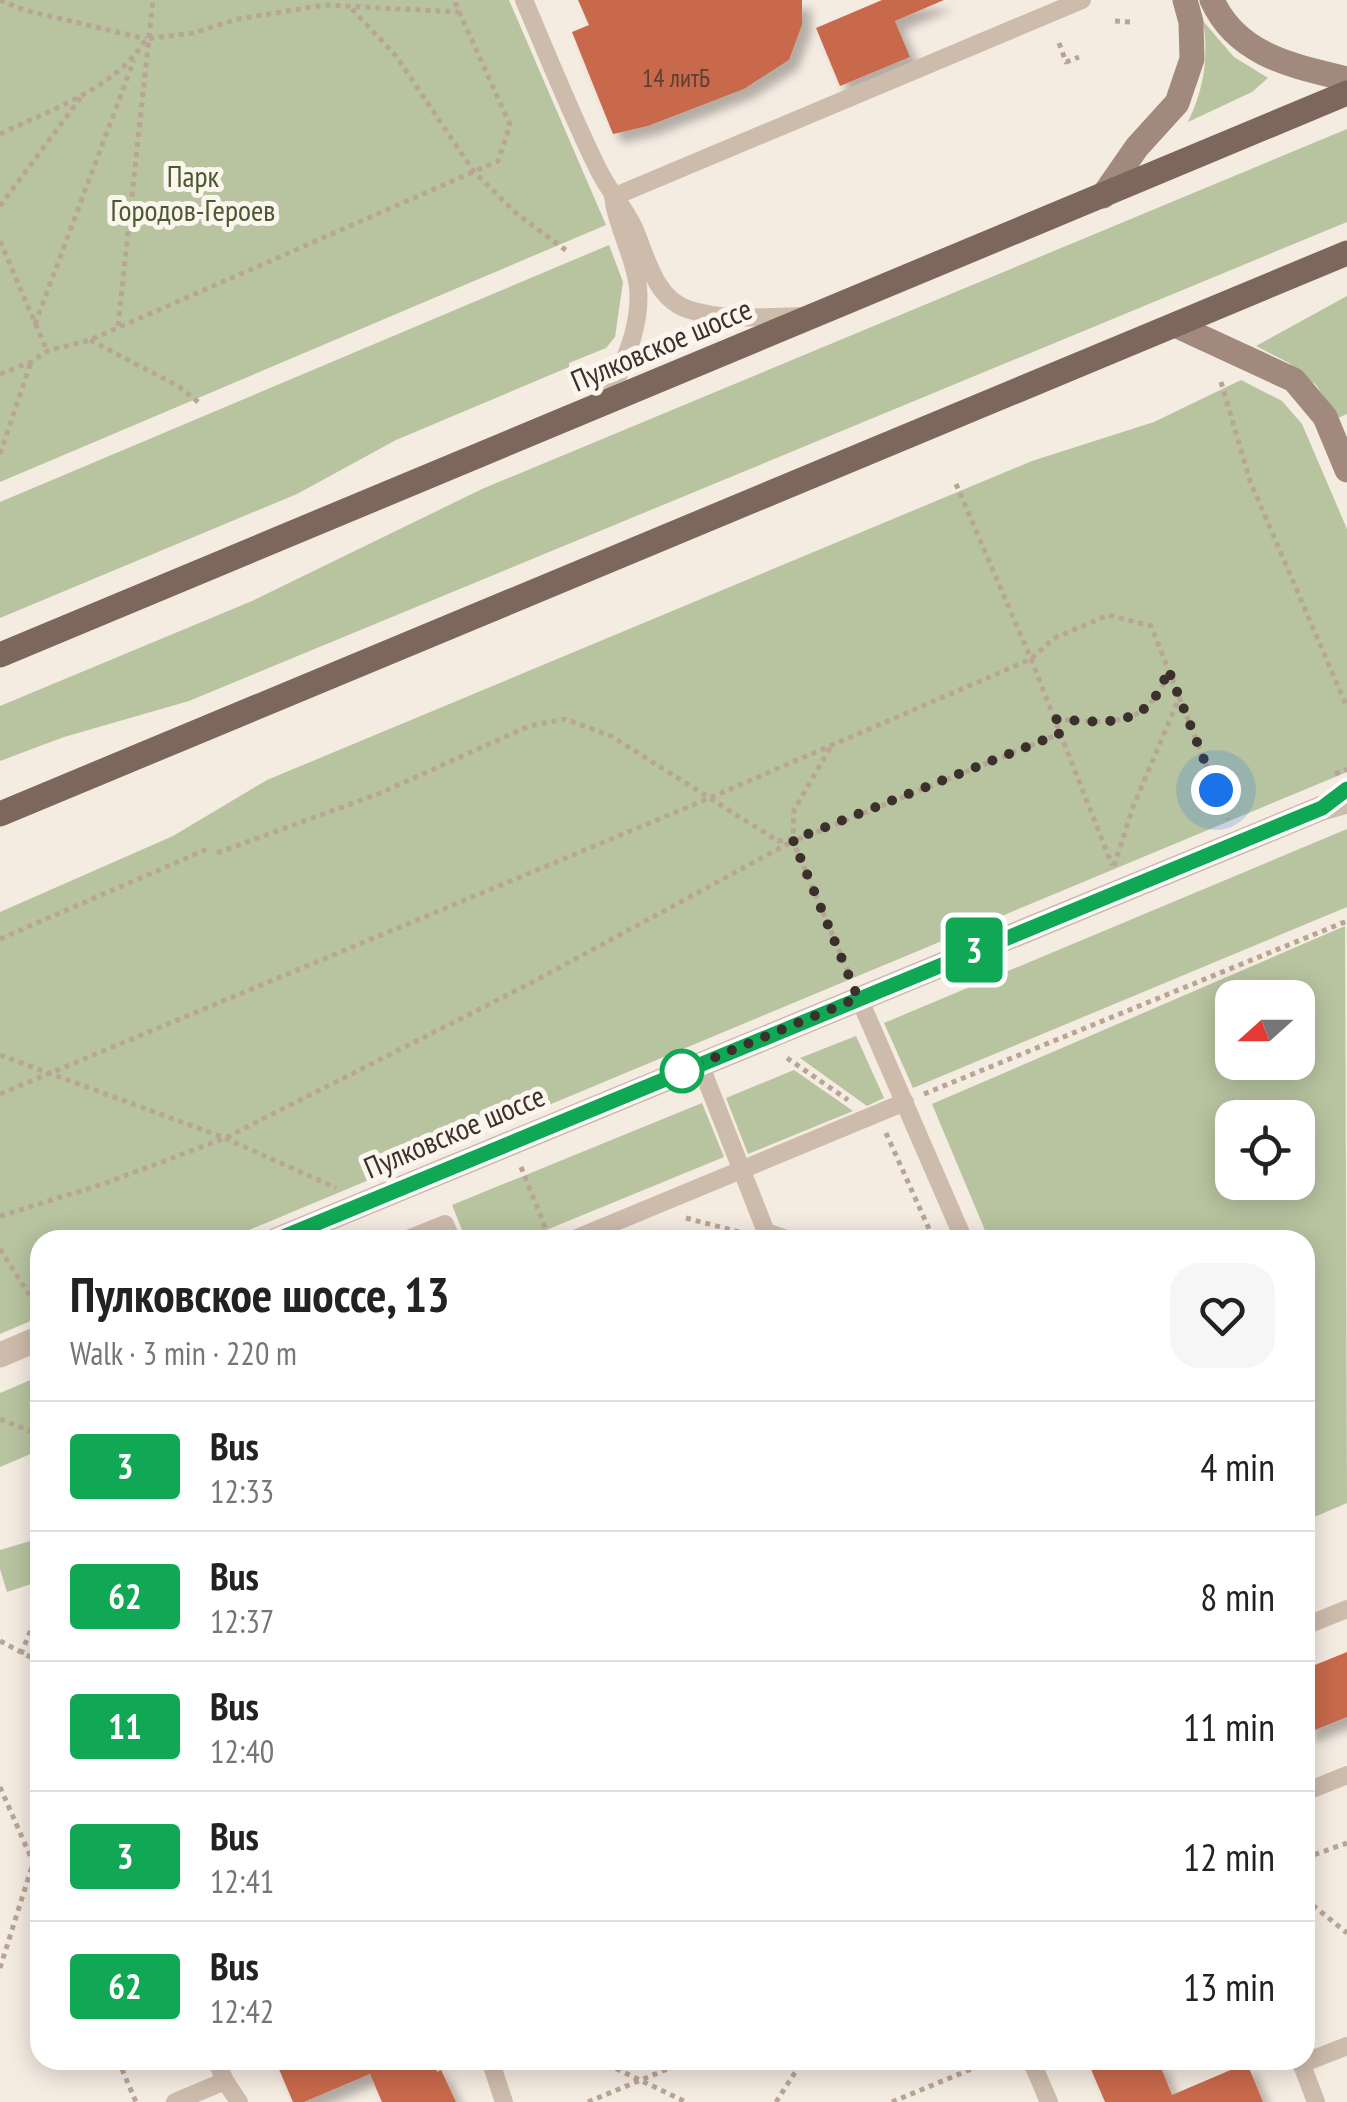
<!DOCTYPE html>
<html lang="en">
<head>
<meta charset="utf-8">
<style>
  body { margin:0; font-family:"PT Sans Narrow",sans-serif; background:#f6f6f6; color:#222; height:100vh; display:flex; flex-direction:column; font-size:38px; white-space:nowrap }
  * { box-sizing:border-box; margin:0 }
  p { font-size:32px; color:#767676 }
  .icon { flex:none; width:55px; height:55px; fill:none; stroke:currentColor; stroke-width:2; stroke-linecap:round; stroke-linejoin:round }
  .map { position:relative; flex:1; overflow:hidden }
  .side { position:absolute; left:30px; top:1230px; width:1285px; height:840px; display:flex; flex-direction:column; background:#fff; border-radius:30px; box-shadow:0 5px 25px #0003 }
  .side>* { flex:none }
  .badge { padding:0 20px; border-radius:8px; font-size:35px; line-height:65px }
  .needle { width:65px; rotate:249deg }
  .tools { position:absolute; left:1215px; top:980px; display:grid; gap:20px }
  .tools a { display:grid; place-items:center; width:100px; height:100px; border-radius:20px; background:#fff; box-shadow:0 5px 25px #0003; font-size:50px }
  .you { position:absolute; width:50px; height:50px; margin:-25px; border:8px solid #fff; border-radius:50%; background:#1a73e8; box-shadow:0 0 0 15px #1a73e833 }
  .map>.badge { position:absolute; translate:-50% -50%; box-shadow:0 0 0 5px #fff }
  .round { display:grid; place-items:center; flex:none; width:105px; height:105px; border-radius:30px; background:#f6f6f6 }
  .headline { display:flex; align-items:center; justify-content:space-between; height:170px; padding:0 40px }
  h1 { font-size:48px; font-weight:800; line-height:75px }
  ul { padding:0; list-style:none }
  li { display:flex; align-items:center; gap:30px; height:130px; padding:0 40px; border-top:2px solid #e0e0e0 }
  li div { flex:1 }
  li b { display:block; font-size:38px }
  li em { font-style:normal }
  li .badge { min-width:110px; font-weight:700; text-align:center }
  .map>svg:first-child { display:block }
  .green { fill:#b8c4a0; fill-rule:evenodd }
  .building { fill:#c8694b; filter:url(#shadow) }
  .lines { fill:none; stroke-linecap:round; stroke-linejoin:round }
  .path { stroke:#b9a596; stroke-width:5; stroke-dasharray:5 5; stroke-linecap:butt }
  .lane { stroke:#cdbbac; stroke-width:18 }
  .street { stroke:#cdbbac; stroke-width:25 }
  .secondary { stroke:#a18a7d; stroke-width:25 }
  .primary { stroke:#7d675c; stroke-width:25 }
  .line-casing { stroke:#fff; stroke-width:22 }
  .line { stroke:#10a855; stroke-width:15 }
  .walk { stroke:#3b302b; stroke-width:10; stroke-dasharray:0 18 }
  .stop-dot { fill:#fff; stroke:#10a855; stroke-width:5 }
  .labels { text-anchor:middle; dominant-baseline:central; stroke-width:10; stroke-linejoin:round; paint-order:stroke }
  .number-label { font-size:25px; fill:#5e3e33 }
  .park-label { font-size:30px; fill:#4a5a2e; stroke:#fbf5ee }
  .street-label { font-size:30px; fill:#3b302b; stroke:#fbf5ee }
</style>
</head>
<body>
<div class="map">
<svg width="1347" height="2102" viewBox="0 0 1347 2102">
  <defs>
    <filter id="shadow"><feDropShadow dx="9" dy="9" stdDeviation="5" flood-color="#0004"/></filter>
  </defs>
  <rect width="100%" height="100%" fill="#f4ebe1"/>
  <!-- green -->
  <g class="green">
    <polygon points="0,0 509,0 606,225 0,482"/>
    <path d="M1203,21L1234,57L1268,78L1252,92L1188,122C1204,89 1209,57 1203,21Z"/>
    <polygon points="1347,129 1347,222 189,701 64,737 0,761 0,706 252,601 482,489"/>
    <polygon points="609,245 623,282 615,337 606,348 569,363 569,367 396,440 297,494 0,618 0,502"/>
    <polygon points="1347,296 1347,414 1338,418 1316,385 1289,363 1256,346"/>
    <polygon points="1241,380 1282,401 1302,424 1347,529 1347,772 225,1240 40,1240 40,1317 0,1334 0,912 173,836 267,780 1032,461 1154,422"/>
    <polygon points="1347,829 1347,907 913,1088 884,1023"/>
    <path d="M1345,926L1347,1503L1305,1521V1240H989L932,1104ZM1232,998H1298V1062H1232ZM1232,1118H1298V1182H1232Z"/>
    <polygon points="856,1036 884,1098 867,1106 800,1058"/>
    <polygon points="794,1070 853,1111 748,1154 726,1098"/>
    <polygon points="702,1103 724,1157 522,1240 466,1240 452,1205"/>
    <polygon points="40,1376 40,1450 0,1467 0,1393"/>
    <polygon points="40,1538 40,1581 7,1592 0,1569 0,1550"/>
  </g>
  <!-- building -->
  <g class="building">
    <polygon points="578,0 802,0 802,25 789,60 744,89 648,126 613,134 572,32 589,25"/>
    <polygon points="882,0 944,0 895,21 910,57 840,86 816,28"/>
    <polygon points="1347,1652 1347,1717 1305,1734 1305,1669"/>
    <polygon points="275,2060 432,2060 437,2072 441,2070 456,2102 382,2102 370,2074 304,2102 293,2102"/>
    <polygon points="1087,2060 1158,2060 1172,2095 1247,2063 1263,2102 1105,2102"/>
  </g>
  <g class="lines">
    <!-- path -->
    <g class="path">
      <polyline points="0,0 24,10 146,39"/>
      <polyline points="352,9 396,56 474,172 516,213 567,251"/>
      <polyline points="1115,21 1130,22"/>
      <polyline points="1059,43 1066,62 1079,57"/>
      <path d="M0,134C50,110 117,88 146,39L193,33L238,19L325,5L459,12"/>
      <polyline points="0,206 82,96"/>
      <polyline points="0,241 47,351"/>
      <polyline points="35,324 134,60"/>
      <polyline points="118,326 153,0"/>
      <polyline points="90,340 178,386 202,405"/>
      <polyline points="0,374 31,362 47,351 90,340 498,161 510,125 454,0"/>
      <polyline points="1221,382 1250,481 1347,707"/>
      <polyline points="0,454 31,362"/>
      <polyline points="956,484 1031,659 1112,865"/>
      <path d="M1055,719C1108,723 1150,730 1169,669"/>
      <polyline points="830,748 794,810 793,841 850,976"/>
      <polyline points="1335,774 1347,769"/>
      <polyline points="217,853 378,794 529,726 565,719 611,736 778,841 802,838 1059,734"/>
      <polyline points="1114,866 1133,807 1180,696"/>
      <polyline points="0,939 207,849"/>
      <polyline points="0,1055 225,1138 336,1188"/>
      <polyline points="787,1058 848,1100"/>
      <polyline points="0,1094 712,797 1031,659 1054,638 1109,615 1151,626 1228,820"/>
      <polyline points="924,1094 1347,921"/>
      <polyline points="886,1133 934,1240"/>
      <polyline points="521,1167 549,1237"/>
      <polyline points="0,1216 103,1184 225,1138 531,983 791,842"/>
      <polyline points="686,1218 743,1233"/>
      <polyline points="0,1249 40,1312"/>
      <polyline points="0,1419 40,1435"/>
      <polyline points="0,1641 40,1662"/>
      <polyline points="21,1654 40,1607"/>
      <polyline points="0,1787 40,1878"/>
      <polyline points="1305,1858 1347,1843"/>
      <polyline points="1305,1899 1347,1933"/>
      <polyline points="0,1968 33,1863"/>
      <polyline points="118,2060 136,2102"/>
      <polyline points="598,2060 686,2102"/>
      <polyline points="588,2102 689,2060"/>
      <polyline points="776,2102 803,2060"/>
      <polyline points="892,2102 993,2060"/>
    </g>
    <!-- lane -->
    <g class="lane">
      <path d="M524,0C548,57 571,114 598,169C608,190 625,208 634,228C647,257 654,297 687,309C722,321 766,317 802,316"/>
      <polyline points="613,197 1082,0"/>
      <path d="M607,402C622,365 642,328 638,287C635,259 619,231 614,203"/>
      <polyline points="859,998 964,1240"/>
      <polyline points="700,1064 766,1232 790,1240"/>
      <polyline points="405,1240 445,1224 452,1240"/>
      <polyline points="572,1240 905,1102"/>
      <polyline points="1305,1626 1347,1609"/>
      <polyline points="1305,1792 1347,1775"/>
      <polyline points="490,2060 504,2102"/>
      <polyline points="1031,2060 1049,2102"/>
      <polyline points="1300,2060 1316,2102"/>
      <polyline points="1301,2064 1347,2046"/>
      <polyline points="225,2081 239,2102"/>
      <polyline points="175,2102 225,2081 216,2060"/>
    </g>
    <!-- street -->
    <g class="street">
      <polyline points="276,1240 1322,808 1347,801"/>
      <polyline points="0,1355 40,1338"/>
    </g>
    <!-- secondary -->
    <g class="secondary">
      <path d="M1212,0C1237,56 1294,66 1347,79"/>
      <polyline points="1103,196 1137,147 1177,103 1192,59 1191,22 1185,0"/>
      <polyline points="1175,325 1294,380 1325,417 1347,470"/>
    </g>
    <!-- primary -->
    <g class="primary">
      <polyline points="0,655 1347,93"/>
      <polyline points="0,814 1347,253"/>
    </g>
  </g>
  <g class="lines">
    <!-- line casing -->
    <g class="line-casing">
      <polyline id="line" points="276,1240 1322,808 1347,789"/>
    </g>
    <!-- line -->
    <use href="#line" class="line"/>
    <!-- walk -->
    <path class="walk" d="M682,1071L858,998L793,840L1059,734L1054,719C1108,723 1150,730 1168,669L1216,790"/>
  </g>
  <!-- markers -->
  <circle class="stop-dot" cx="682" cy="1071" r="20"/>
  <g class="labels">
    <!-- number labels -->
    <g class="number-label">
      <text x="676" y="78">14 литБ</text>
    </g>
    <!-- park labels -->
    <g class="park-label">
      <text x="193" y="175">Парк<tspan x="193" dy="34">Городов-Героев</tspan></text>
    </g>
    <!-- street labels -->
    <g class="street-label">
      <text transform="translate(661 344) rotate(-23)">Пулковское шоссе</text>
      <text transform="translate(454 1131) rotate(-23)">Пулковское шоссе</text>
    </g>
  </g>
</svg>
<div class="tools">
<a><svg class="needle" viewBox="-14 -14 28 28"><path d="M0-13l5 13h-10z" fill="#e53935"/><path d="M0 13l5-13h-10z" fill="#767676"/></svg></a>
<a><svg class="icon" aria-label="locate" viewBox="0 0 24 24"><circle cx="12" cy="12" r="6"/><path d="M12 2v4M12 18v4M2 12h4M18 12h4"/></svg></a>
</div>
<div class="you" style="left:1216px;top:790px"></div>
<b class="badge" style="left:974px;top:950px;background:#10a855;color:#fff">3</b>
<section class="side">
<div class="headline"><div><h1>Пулковское шоссе, 13</h1><p>Walk · 3 min · 220 m</p></div><a class="round"><svg class="icon" aria-label="heart" viewBox="0 0 24 24"><path d="M12 20l-8-8c-3-5 5-10 8-4 3-6 11-1 8 4z"/></svg></a></div>
<ul>
<li><span class="badge" style="background:#10a855;color:#fff">3</span><div><b>Bus</b><p>12:33</p></div><em>4 min</em></li>
<li><span class="badge" style="background:#10a855;color:#fff">62</span><div><b>Bus</b><p>12:37</p></div><em>8 min</em></li>
<li><span class="badge" style="background:#10a855;color:#fff">11</span><div><b>Bus</b><p>12:40</p></div><em>11 min</em></li>
<li><span class="badge" style="background:#10a855;color:#fff">3</span><div><b>Bus</b><p>12:41</p></div><em>12 min</em></li>
<li><span class="badge" style="background:#10a855;color:#fff">62</span><div><b>Bus</b><p>12:42</p></div><em>13 min</em></li>
</ul>
</section>
</div>
</body>
</html>
